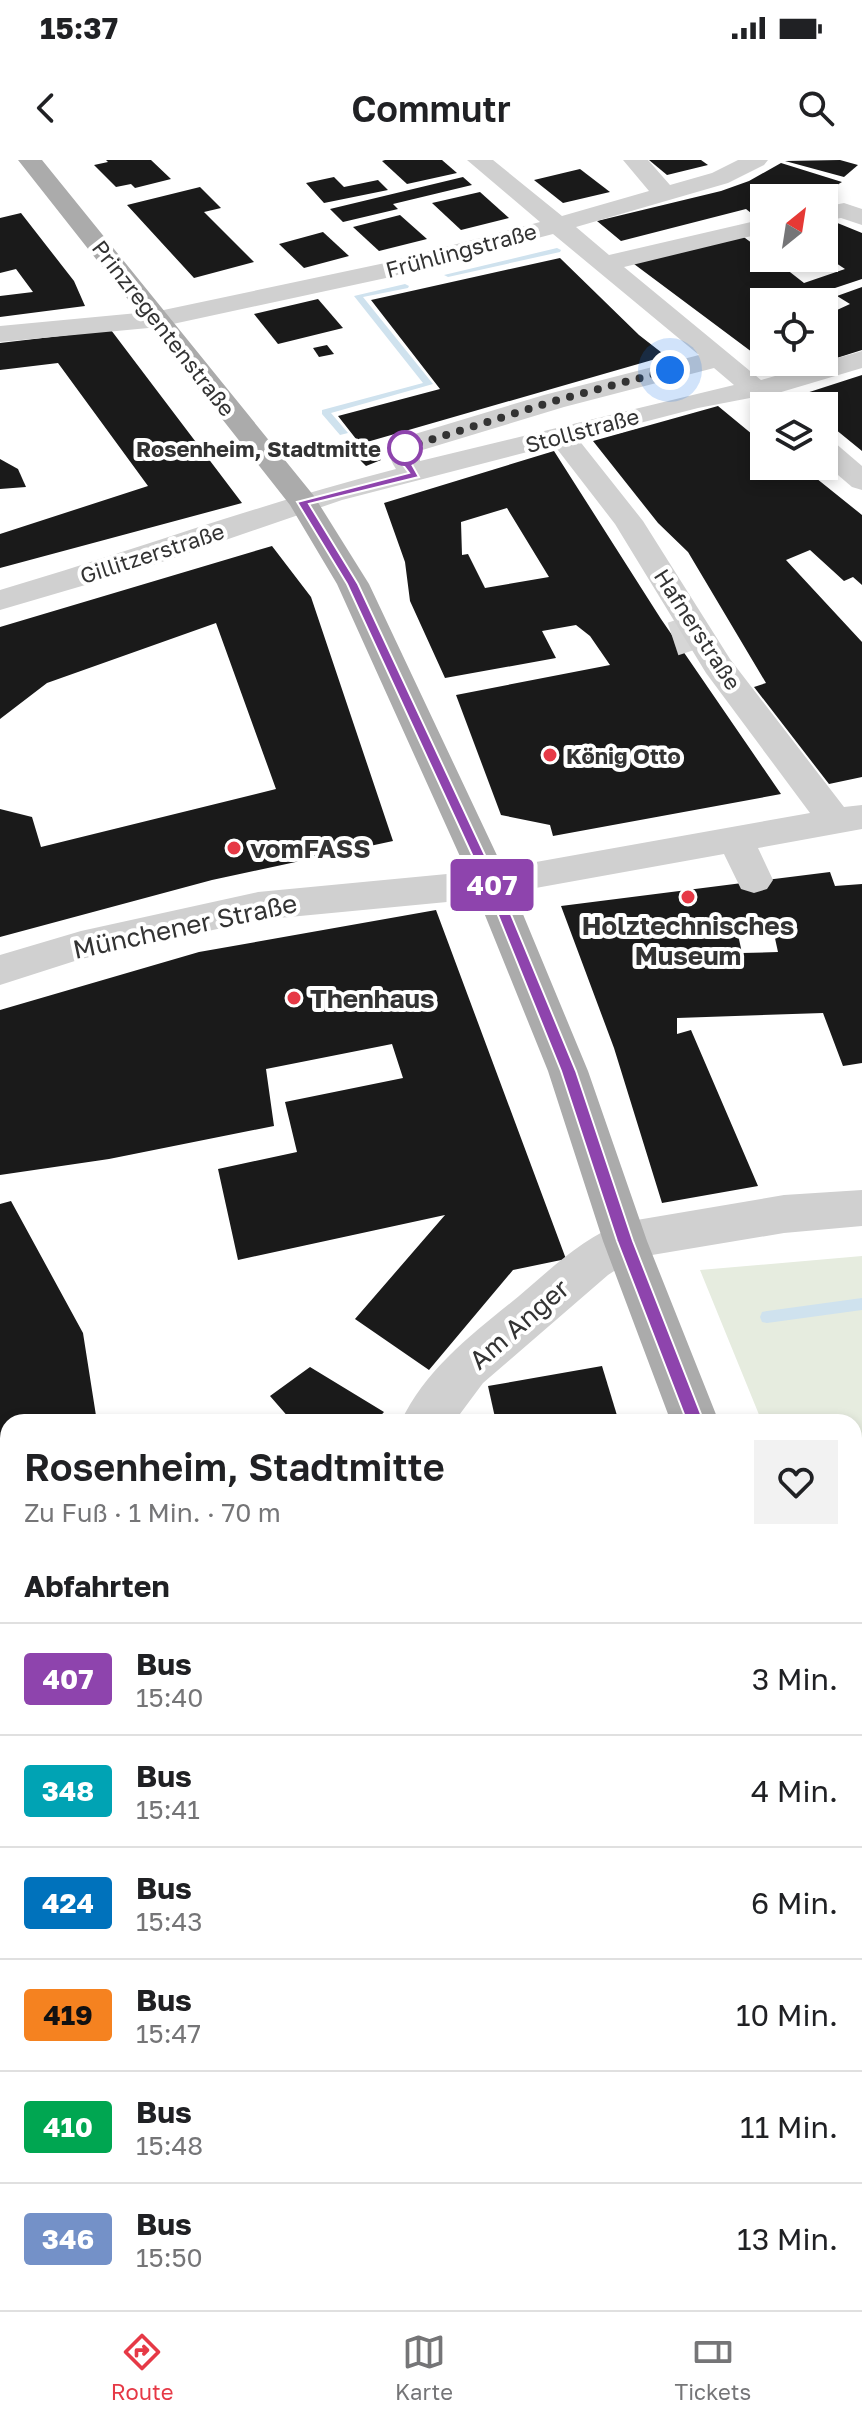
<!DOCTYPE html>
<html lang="de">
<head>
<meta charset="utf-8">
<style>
  body { margin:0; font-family:"Golos Text",sans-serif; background:#f2f2f2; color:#202124; height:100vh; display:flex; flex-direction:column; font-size:30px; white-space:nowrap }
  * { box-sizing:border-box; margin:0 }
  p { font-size:26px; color:#757577 }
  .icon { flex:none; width:44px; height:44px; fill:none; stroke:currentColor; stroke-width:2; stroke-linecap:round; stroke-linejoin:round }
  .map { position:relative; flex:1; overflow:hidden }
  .panel { position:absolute; left:0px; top:1254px; width:862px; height:896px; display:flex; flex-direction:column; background:#fff; border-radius:24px 24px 0 0; box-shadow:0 4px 12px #0003 }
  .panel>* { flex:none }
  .badge { padding:0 16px; border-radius:6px; font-size:28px; line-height:52px }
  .needle { width:52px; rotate:30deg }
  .controls { position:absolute; left:750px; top:24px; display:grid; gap:16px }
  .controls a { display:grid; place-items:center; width:88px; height:88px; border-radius:0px; background:#fff; box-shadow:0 4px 12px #0003; font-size:40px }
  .you { position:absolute; width:40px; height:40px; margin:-20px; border:6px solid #fff; border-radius:50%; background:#1a73e8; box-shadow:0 0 0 12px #1a73e833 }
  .map>.badge { position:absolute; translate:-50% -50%; box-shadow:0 0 0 4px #fff }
  h2 { padding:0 24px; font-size:30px; line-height:72px }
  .round { display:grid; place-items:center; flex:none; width:84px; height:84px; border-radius:0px; background:#f2f2f2 }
  .head { display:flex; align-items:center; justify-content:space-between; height:136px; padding:0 24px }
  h1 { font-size:38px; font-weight:600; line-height:60px }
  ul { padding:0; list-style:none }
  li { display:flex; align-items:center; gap:24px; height:112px; padding:0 24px; border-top:2px solid #e0e0e0 }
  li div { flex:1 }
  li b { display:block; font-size:30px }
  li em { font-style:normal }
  li .badge { min-width:88px; font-weight:700; text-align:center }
  .status { display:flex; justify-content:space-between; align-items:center; height:56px; padding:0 40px; background:#fff; direction:ltr }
  .status svg { height:22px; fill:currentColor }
  header { display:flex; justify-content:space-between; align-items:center; height:104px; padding:0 24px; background:#fff; font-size:36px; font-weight:600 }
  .menu { display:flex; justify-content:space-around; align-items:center; height:112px; border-top:2px solid #e0e0e0; background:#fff; font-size:22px; color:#757577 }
  .menu a { display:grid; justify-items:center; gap:4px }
  .menu .current { color:#e63946 }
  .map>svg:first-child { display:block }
  .green { fill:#e6ecdf }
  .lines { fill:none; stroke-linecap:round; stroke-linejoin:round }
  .stream { fill:#cfe2ee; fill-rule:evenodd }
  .building { fill:#1a1a1a; fill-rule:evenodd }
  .minor-tunnel { stroke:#d6d6d6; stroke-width:34; stroke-dasharray:34 17; stroke-linecap:butt }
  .minor { fill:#d0d0d0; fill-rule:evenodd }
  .major { fill:#ababab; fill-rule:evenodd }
  .line { fill:#8e44ad; stroke:#fff; stroke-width:2 }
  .walk { stroke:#333; stroke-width:8; stroke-dasharray:0 14.4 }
  .stop-dot { fill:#fff; stroke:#8e44ad; stroke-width:4 }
  .poi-dot { fill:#e63946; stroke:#fff; stroke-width:3 }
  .labels { text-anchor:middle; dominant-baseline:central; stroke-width:8; stroke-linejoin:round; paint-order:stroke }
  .far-street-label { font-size:22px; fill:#333; stroke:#fff }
  .far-stop-label { font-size:22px; font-weight:bold; fill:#333; stroke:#fff; text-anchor:end }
  .far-poi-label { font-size:22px; font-weight:bold; fill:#333; stroke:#fff; text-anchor:start }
  .poi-label { font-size:26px; font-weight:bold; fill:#333; stroke:#fff; text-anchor:start }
  .street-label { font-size:26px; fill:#333; stroke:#fff }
</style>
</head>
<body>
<div class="status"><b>15:37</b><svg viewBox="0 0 49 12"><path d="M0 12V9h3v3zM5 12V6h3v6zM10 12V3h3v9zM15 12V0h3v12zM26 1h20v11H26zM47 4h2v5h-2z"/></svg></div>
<header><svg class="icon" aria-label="back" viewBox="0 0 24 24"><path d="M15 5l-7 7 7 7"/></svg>Commutr<svg class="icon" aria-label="search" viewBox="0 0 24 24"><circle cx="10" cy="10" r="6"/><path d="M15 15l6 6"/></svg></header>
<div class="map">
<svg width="862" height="2150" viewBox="0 0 862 2150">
  <rect width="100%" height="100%" fill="#fff"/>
  <!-- green -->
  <polygon class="green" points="862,1096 862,1508 854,1488 854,1262 762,1262 700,1110"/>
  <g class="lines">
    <!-- stream -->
    <g class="stream">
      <polygon points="557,88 561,90 560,92 448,117 444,115"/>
      <polygon points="405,124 409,126 408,128 363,137 433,224 331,253 348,273 340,275 322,254 322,250 423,223 354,136"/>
      <polygon points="862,1138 862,1150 767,1163 762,1162 760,1157 762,1152 767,1151"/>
    </g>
  </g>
  <!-- building -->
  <g class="building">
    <polygon points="106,0 151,0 171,19 135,28 131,24 116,27 94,5 108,2"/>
    <polygon points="385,0 442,0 457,13 407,24 382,1"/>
    <polygon points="649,0 701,0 708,5 667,15"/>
    <polygon points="840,0 858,5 844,17 785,1"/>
    <polygon points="781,3 842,22 822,34 808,38 764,38 764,49 751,53 746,49 621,81 597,61 721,31 749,21"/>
    <polygon points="580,9 610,32 563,43 534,20"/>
    <polygon points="334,17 344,27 378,20 388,30 324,43 306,23"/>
    <polygon points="463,17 472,25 393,44 398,49 343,62 330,49"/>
    <polygon points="200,27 221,48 204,52 254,102 194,118 127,45"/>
    <polygon points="480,32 509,58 461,70 432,43"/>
    <polygon points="21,53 74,121 85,146 0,157 0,136 33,132 16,109 0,113 0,58"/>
    <polygon points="400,55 427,79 379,91 353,67"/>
    <polygon points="835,62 862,73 862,119 793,142 764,142 764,201 630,101 741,75 764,92 764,98 772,98 804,123 845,109 824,95 836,90 824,82 824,64"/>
    <polygon points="323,72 349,96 304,108 279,84"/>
    <polygon points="560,98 639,175 666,196 360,284 338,256 440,229 371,140"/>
    <polygon points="862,127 862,190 824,202 824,156 850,144 837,136"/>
    <polygon points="318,139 343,168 278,184 254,154"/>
    <polygon points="111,170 242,343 0,408 0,374 148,326 58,203 0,210 0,183"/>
    <polygon points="327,185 334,194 319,197 313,188"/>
    <polygon points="765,202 820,202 821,203 781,215"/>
    <polygon points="862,215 862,291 824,260 824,246 806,246 794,237"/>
    <polygon points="718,246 764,284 764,306 801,306 862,355 862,425 853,417 844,421 810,390 786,400 862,482 862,617 829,624 754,527 766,523 688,392 658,363 593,281"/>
    <polygon points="367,286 381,300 366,306 351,291"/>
    <path d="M554,291L661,459L781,634L553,676L550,665L501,655L456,535L610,505L590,476L576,465L542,471L556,498L445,518L410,441L405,402L384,343ZM507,348L549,417L485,428L468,394L462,395L461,362Z"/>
    <polygon points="0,299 18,309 26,327 0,329"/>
    <polygon points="272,386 311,437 393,681 212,720 0,777 0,649 32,657 41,687 276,629 216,463 47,523 0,559 0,467"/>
    <path d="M830,712L835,726L862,724V903L843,906L823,853L677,858V874L691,870L758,1026L662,1043L614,888L561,746ZM771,760L778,792L742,793L735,761Z"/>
    <polygon points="436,750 566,1099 513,1110 429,1210 355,1159 445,1055 238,1100 218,1009 297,992 285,942 403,918 392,884 266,909 274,966 109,999 0,1015 0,850 199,792"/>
    <polygon points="11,1041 83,1173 97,1262 8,1262 8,1680 0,1691 0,1044"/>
    <polygon points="602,1206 619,1262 496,1262 488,1226"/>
    <polygon points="310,1207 384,1252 375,1262 287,1262 290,1259 270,1236"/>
    <polygon points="855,1979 862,2002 862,2150 737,2150 763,2142 854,2142"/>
    <polygon points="0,2074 8,2074 8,2142 203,2142 213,2150 0,2150"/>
  </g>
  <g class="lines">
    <!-- minor-tunnel -->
    <polyline class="minor-tunnel" points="673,479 697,471"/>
    <!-- minor -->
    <g class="minor">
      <path d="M467,0H493L562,56L649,31L623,0H648L670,25L712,13L738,0H768L764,5L728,23L576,67L609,95L764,59V73L624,107L761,220L862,191V208L778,233L787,243L785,246H764V249L750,238L698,248L578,279L643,361L730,499L844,647L862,645V669L758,688L773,720L767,729L754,733L741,729L724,694L508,733L495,729L489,720L495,711L508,707L810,653L706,513L615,364L554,285L342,340L150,406L0,450V430C132,391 262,343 396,309C389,299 388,290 395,280L544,235L699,195L553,74L386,118L159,167L0,182V166L159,151L385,103L540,62ZM714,208L734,225L420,301L419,291L564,247Z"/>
      <polygon points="844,43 862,49 862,65 841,58 824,61 824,47"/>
      <polygon points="824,279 834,282 862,306 862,330 852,327 824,303"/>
      <polygon points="468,712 481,716 487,726 481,736 468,740 258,760 81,799 0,825 0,795 81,771 258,732"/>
      <path d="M862,1030V1066L784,1073L634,1098L608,1115L483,1223L454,1262H401C425,1209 475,1172 519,1136C552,1108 583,1077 625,1062L784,1035Z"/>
      <polygon points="8,1808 8,1881 0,1885 0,1811"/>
      <polygon points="0,1888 8,1889 8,1949 0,1948"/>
      <polygon points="334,2142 405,2142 408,2150 337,2150"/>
    </g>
    <!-- major -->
    <g class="major">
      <polygon points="18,0 42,0 314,336 369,424 510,723 588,911 647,1081 719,1262 671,1262 603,1081 548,911 472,723 337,424 290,345"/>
      <polygon points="854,1644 862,1648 862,1721 854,1718"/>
    </g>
  </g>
  <!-- line -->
  <polygon class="line" points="402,284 410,286 410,301 419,317 309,344 358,424 498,723 576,911 633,1081 704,1262 695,1270 687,1262 617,1081 561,911 485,723 347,424 297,342 409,313 400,301"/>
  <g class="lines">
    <!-- walk -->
    <polyline class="walk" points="405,288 554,241 670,210"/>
  </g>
  <!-- markers -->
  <circle class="stop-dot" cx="405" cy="288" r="16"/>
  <g class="poi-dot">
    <circle cx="550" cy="595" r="8"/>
    <circle cx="234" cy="688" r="8"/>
    <circle cx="688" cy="737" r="8"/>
    <circle cx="294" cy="838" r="8"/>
  </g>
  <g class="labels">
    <!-- far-street labels -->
    <g class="far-street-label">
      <text transform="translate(461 90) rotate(-15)">Frühlingstraße</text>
      <text transform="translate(164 168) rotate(52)">Prinzregentenstraße</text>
      <text transform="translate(582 270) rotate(-15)">Stollstraße</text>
      <text transform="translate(152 393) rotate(-18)">Gillitzerstraße</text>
      <text transform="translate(698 469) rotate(57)">Hafnerstraße</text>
    </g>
    <!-- far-stop labels -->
    <g class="far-stop-label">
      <text x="381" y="288">Rosenheim, Stadtmitte</text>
    </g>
    <!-- far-poi labels -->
    <g class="far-poi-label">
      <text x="566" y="595">König Otto</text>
    </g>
    <!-- poi labels -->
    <g class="poi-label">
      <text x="250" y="688">vomFASS</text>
      <text x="688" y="765" text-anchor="middle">Holztechnisches<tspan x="688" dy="30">Museum</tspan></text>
      <text x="310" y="838">Thenhaus</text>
    </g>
    <!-- street labels -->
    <g class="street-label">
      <text transform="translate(185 766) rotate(-12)">Münchener Straße</text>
      <text transform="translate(519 1164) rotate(-41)">Am Anger</text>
    </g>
  </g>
</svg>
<div class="controls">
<a><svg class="needle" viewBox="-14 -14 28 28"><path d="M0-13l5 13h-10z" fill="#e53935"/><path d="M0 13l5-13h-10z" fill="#757577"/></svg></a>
<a><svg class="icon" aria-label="locate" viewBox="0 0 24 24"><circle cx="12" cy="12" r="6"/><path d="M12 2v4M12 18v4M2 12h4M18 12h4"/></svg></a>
<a><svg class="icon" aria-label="layers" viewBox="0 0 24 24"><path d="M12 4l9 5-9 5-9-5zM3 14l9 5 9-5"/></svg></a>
</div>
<div class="you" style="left:670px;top:210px"></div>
<b class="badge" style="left:492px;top:725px;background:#8e44ad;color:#fff">407</b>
<section class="panel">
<div class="head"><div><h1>Rosenheim, Stadtmitte</h1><p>Zu Fuß · 1 Min. · 70 m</p></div><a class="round"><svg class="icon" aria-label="heart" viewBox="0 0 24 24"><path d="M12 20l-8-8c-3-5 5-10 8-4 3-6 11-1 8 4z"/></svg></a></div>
<h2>Abfahrten</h2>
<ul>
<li><span class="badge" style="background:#8e44ad;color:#fff">407</span><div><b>Bus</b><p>15:40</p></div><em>3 Min.</em></li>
<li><span class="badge" style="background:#00a3b4;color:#fff">348</span><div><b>Bus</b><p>15:41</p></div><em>4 Min.</em></li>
<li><span class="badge" style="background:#0072bc;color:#fff">424</span><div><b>Bus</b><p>15:43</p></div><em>6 Min.</em></li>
<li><span class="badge" style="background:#f58220;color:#111">419</span><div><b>Bus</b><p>15:47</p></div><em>10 Min.</em></li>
<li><span class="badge" style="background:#00a651;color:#fff">410</span><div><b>Bus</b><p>15:48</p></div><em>11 Min.</em></li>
<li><span class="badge" style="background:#7491c8;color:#fff">346</span><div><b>Bus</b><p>15:50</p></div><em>13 Min.</em></li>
</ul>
</section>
</div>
<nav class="menu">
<a class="current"><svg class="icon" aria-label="directions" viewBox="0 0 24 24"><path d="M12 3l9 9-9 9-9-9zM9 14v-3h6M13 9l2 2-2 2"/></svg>Route</a>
<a><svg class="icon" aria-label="map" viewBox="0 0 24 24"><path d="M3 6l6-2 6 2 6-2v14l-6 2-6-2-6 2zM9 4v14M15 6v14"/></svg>Karte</a>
<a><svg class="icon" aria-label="tickets" viewBox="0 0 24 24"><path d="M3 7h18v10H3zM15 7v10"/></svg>Tickets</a>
</nav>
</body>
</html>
